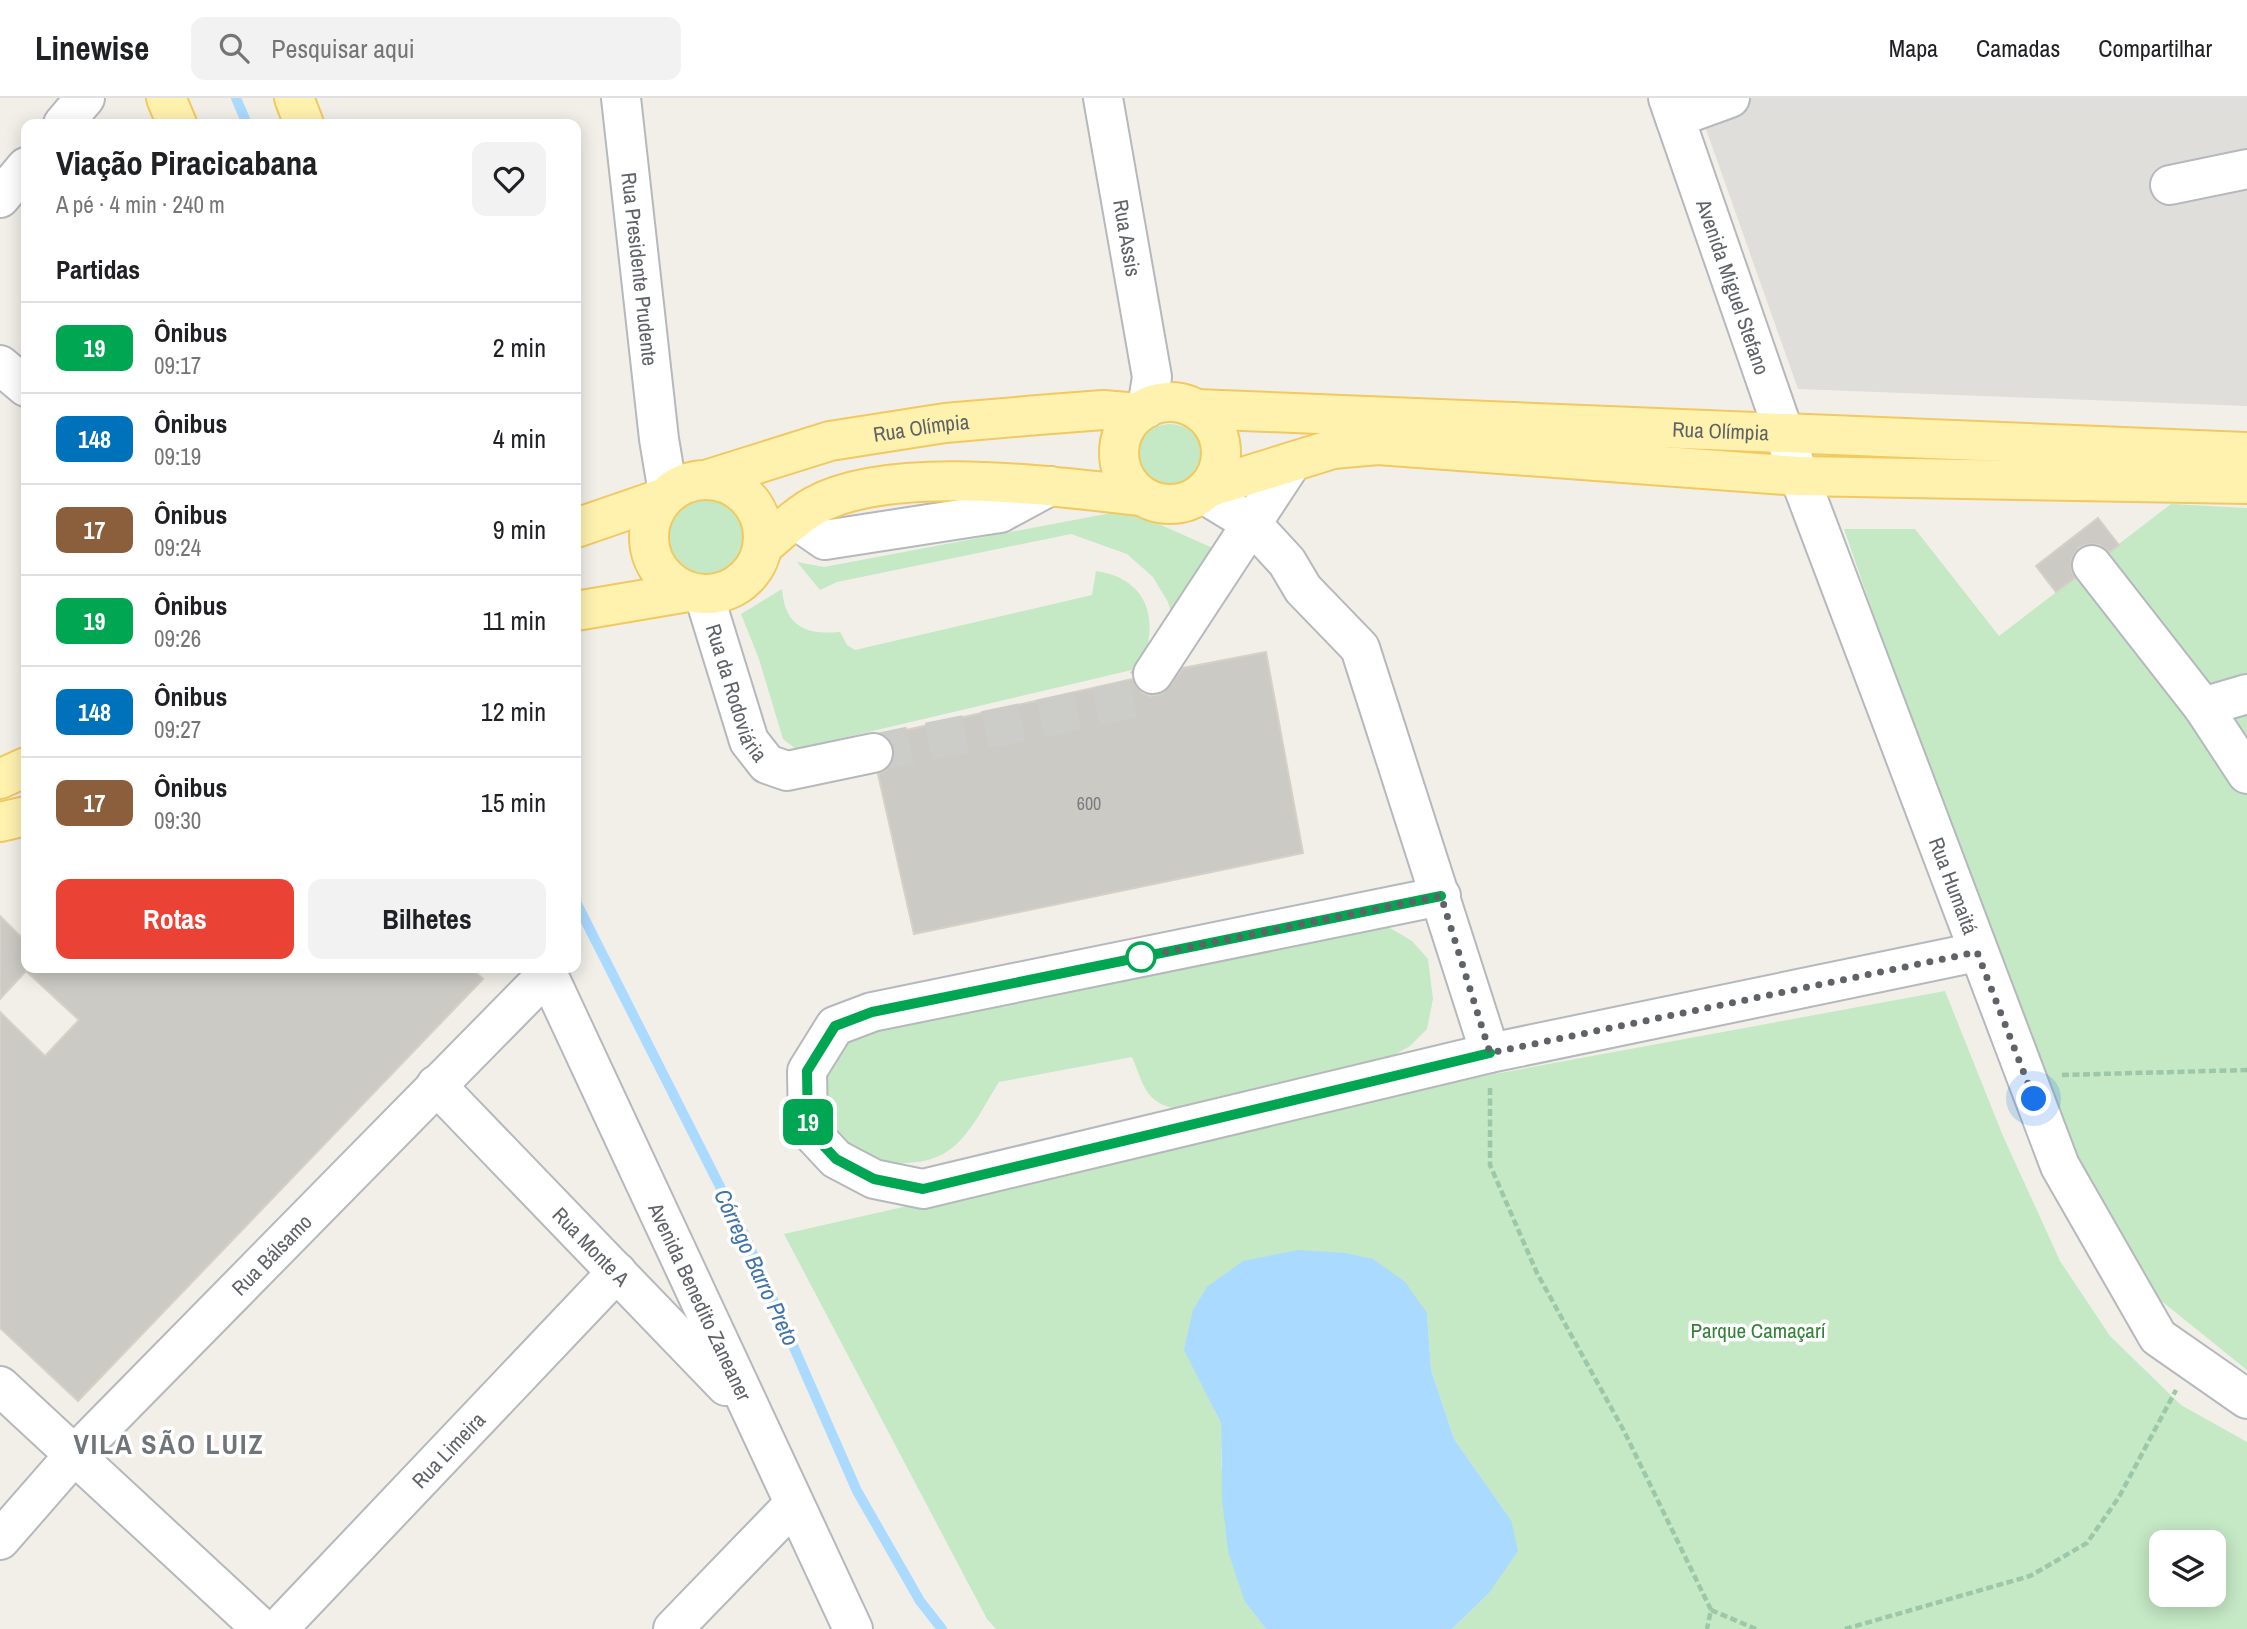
<!DOCTYPE html>
<html lang="pt">
<head>
<meta charset="utf-8">
<style>
  body { margin:0; font-family:"Archivo Narrow",sans-serif; background:#f2f2f2; color:#202124; height:100vh; display:flex; flex-direction:column; font-size:26px; white-space:nowrap }
  * { box-sizing:border-box; margin:0 }
  p { font-size:23px; color:#757577 }
  .icon { flex:none; width:38px; height:38px; fill:none; stroke:currentColor; stroke-width:2; stroke-linecap:round; stroke-linejoin:round }
  .map { position:relative; flex:1; overflow:hidden }
  .sheet { position:absolute; left:21px; top:21px; width:560px; height:854px; display:flex; flex-direction:column; background:#fff; border-radius:14px; box-shadow:0 4px 18px #0003 }
  .sheet>* { flex:none }
  .badge { padding:0 14px; border-radius:10px; font-size:24px; line-height:46px }
  .fabs { position:absolute; left:2149px; top:1432px; display:grid; gap:14px }
  .fabs a { display:grid; place-items:center; width:77px; height:77px; border-radius:14px; background:#fff; box-shadow:0 4px 18px #0003; font-size:35px }
  .you { position:absolute; width:35px; height:35px; margin:-18px; border:5px solid #fff; border-radius:50%; background:#1a73e8; box-shadow:0 0 0 10px #1a73e833 }
  .map>.badge { position:absolute; translate:-50% -50%; box-shadow:0 0 0 4px #fff }
  h2 { padding:0 35px; font-size:26px; line-height:63px }
  .round { display:grid; place-items:center; flex:none; width:74px; height:74px; border-radius:14px; background:#f2f2f2 }
  .head { display:flex; align-items:center; justify-content:space-between; height:119px; padding:0 35px }
  h1 { font-size:33px; font-weight:700; line-height:52px }
  .button { display:flex; gap:14px; margin-top:auto; padding:14px 35px }
  .button a { flex:1; height:80px; border-radius:14px; background:#ea4335; color:#fff; font-size:28px; font-weight:700; line-height:80px; text-align:center }
  .button a+a { background:#f2f2f2; color:#202124 }
  ul { padding:0; list-style:none }
  li { display:flex; align-items:center; gap:21px; height:91px; padding:0 35px; border-top:2px solid #e0e0e0 }
  li div { flex:1 }
  li b { display:block; font-size:26px }
  li em { font-style:normal }
  li .badge { min-width:77px; font-weight:700; text-align:center }
  header { display:flex; align-items:center; gap:42px; box-sizing:border-box; height:98px; padding:0 35px; background:#fff; border-bottom:2px solid #e0e0e0 }
  header strong { font-size:33px }
  nav { display:flex; gap:38px; margin-inline-start:auto; font-size:24px }
  .search { width:490px; height:63px; background:#f2f2f2; display:flex; align-items:center; gap:18px; box-sizing:border-box; padding:0 24px; border-radius:14px; color:#757577; font-size:26px }
  .map>svg:first-child { display:block }
  .industrial { fill:#e0deda }
  .green { fill:#c5e8c5; fill-rule:evenodd }
  .water { fill:#aadaff }
  .lines { fill:none; stroke-linecap:round; stroke-linejoin:round }
  .stream { stroke:#aadaff; stroke-width:10 }
  .building { fill:#cccac5; stroke:#d6d1c6; stroke-width:2 }
  .minor-tunnel { stroke:#ccccc8; stroke-width:38; stroke-dasharray:38 19; stroke-linecap:butt }
  .minor-casing { stroke:#b5b8bc; stroke-width:42 }
  .major-casing { stroke:#f2c960; stroke-width:42 }
  .path { stroke:#9cc7a9; stroke-width:4.5; stroke-dasharray:7 3.5; stroke-linecap:butt }
  .minor { stroke:#fff; stroke-width:38 }
  .major { stroke:#fff2af; stroke-width:38 }
  .line-casing { stroke:#fff; stroke-width:16 }
  .line { stroke:#00a651; stroke-width:10 }
  .walk { stroke:#5f6368; stroke-width:7; stroke-dasharray:0 12.6 }
  .stop-dot { fill:#fff; stroke:#00a651; stroke-width:3.5 }
  .labels { text-anchor:middle; dominant-baseline:central; stroke-width:7; stroke-linejoin:round; paint-order:stroke }
  .number-label { font-size:18px; fill:#7a7d7f }
  .street-label { font-size:21px; fill:#5f6368; stroke:#fff }
  .park-label { font-size:21px; fill:#348238; stroke:#fff }
  .water-label { font-size:23px; font-style:italic; fill:#4174aa; stroke:#fff }
  .district-label { font-size:28px; font-weight:bold; letter-spacing:2px; fill:#70757a; stroke:#fff }
</style>
</head>
<body>
<header>
<strong>Linewise</strong>
<div class="search"><svg class="icon" aria-label="search" viewBox="0 0 24 24"><circle cx="10" cy="10" r="6"/><path d="M15 15l6 6"/></svg>Pesquisar aqui</div>
<nav><a>Mapa</a><a>Camadas</a><a>Compartilhar</a></nav>
</header>
<div class="map">
<svg width="2247" height="1531" viewBox="0 0 2247 1531">
  <rect width="100%" height="100%" fill="#f1efe8"/>
  <!-- industrial -->
  <polygon class="industrial" points="1695,0 2247,0 2247,308 1798,291"/>
  <!-- green -->
  <g class="green">
    <circle cx="1170" cy="360" r="34"/>
    <circle cx="705" cy="441" r="41"/>
    <polygon points="2171,406 2247,410 2247,1272 2154,1197 2050,1026 1844,431 1915,431 1999,538"/>
    <polygon points="1127,412 1215,451 1174,526 1168,504 1153,479 1127,456 1071,436 837,484 820,492 797,464 824,469"/>
    <path d="M1096,473C1150,481 1160,524 1140,570L796,651L783,641L759,561L741,516L782,491C785,529 806,537 840,534L847,547L855,552L1092,497Z"/>
    <path d="M1364,824L1390,830L1412,843L1428,861L1433,901L1427,931L1410,948L1387,961L1179,1011C1145,1006 1144,987 1132,959L999,984C984,1007 968,1043 943,1056C905,1076 840,1062 823,1018C818,1006 822,984 822,970L860,928Z"/>
    <path d="M1945,893L2003,1038L2060,1163L2110,1238L2181,1307L2247,1344V1531H1452L1489,1495L1511,1422L1454,1341L1431,1272L1427,1215L1185,1252L1221,1325V1368L1245,1504L1266,1531H996L987,1521L784,1136L1473,980ZM2161,1444H2214V1496H2161Z"/>
  </g>
  <!-- water -->
  <polygon class="water" points="1298,1152 1345,1155 1373,1161 1405,1184 1427,1215 1431,1272 1454,1341 1511,1422 1518,1453 1489,1495 1452,1531 1266,1531 1245,1504 1228,1453 1222,1401 1221,1325 1184,1252 1193,1212 1207,1189 1243,1163"/>
  <g class="lines">
    <!-- stream -->
    <g class="stream">
      <polyline points="236,0 247,26"/>
      <polyline points="576,804 744,1136 857,1393 920,1503 942,1531"/>
    </g>
  </g>
  <!-- building -->
  <g class="building">
    <polygon points="2098,420 2119,447 2110,454 2100,447 2088,446 2079,449 2072,459 2071,471 2075,480 2056,494 2036,468"/>
    <polygon points="1266,554 1303,755 914,836 878,676 888,671 894,661 894,650 884,637 1132,581 1142,595 1151,598 1162,596 1183,570"/>
    <polygon points="0,818 26,844 26,870 471,870 483,881 78,1303 0,1230 0,914 45,958 79,922 26,873 0,901"/>
  </g>
  <g class="lines">
    <!-- minor-tunnel -->
    <polyline class="minor-tunnel" points="873,655 1134,601 1153,576"/>
    <!-- minor casing -->
    <g class="minor-casing">
      <g id="minor">
        <path id="s1" d="M621,0L659,341L668,395"/>
        <path id="s2" d="M1103,0L1152,279L1147,310"/>
        <path id="s3" d="M1668,0L1799,378L2060,1068L2158,1239L2247,1301"/>
        <polyline points="1675,20 1730,0"/>
        <polyline points="63,26 85,0"/>
        <polyline points="2170,87 2247,71"/>
        <polyline points="0,100 26,69"/>
        <polyline points="0,267 26,289"/>
        <polyline points="1202,395 1251,425 1287,464 1303,491 1360,550 1490,955"/>
        <polyline points="796,422 825,442 1000,415 1050,388"/>
        <polyline points="2092,467 2203,609 2247,676"/>
        <path id="s4" d="M704,497L749,643L767,666L787,673L873,655"/>
        <polyline points="1153,576 1292,364"/>
        <polyline points="2203,609 2247,596"/>
        <polyline points="1441,798 872,914 835,928 807,973 808,1031 836,1061 874,1081 923,1091 1490,955 1977,854"/>
        <path id="s5" d="M545,870L853,1531"/>
        <path id="s6" d="M436,987L726,1288"/>
        <polyline points="0,1288 262,1531"/>
        <path id="s7" d="M0,1442L75,1356L548,875"/>
        <path id="s8" d="M278,1531L617,1174"/>
        <polyline points="673,1531 793,1407"/>
      </g>
    </g>
    <!-- major casing -->
    <g class="major-casing">
      <g id="major">
        <polyline points="166,0 177,26"/>
        <polyline points="294,0 304,26"/>
        <circle cx="1170" cy="355" r="51"/>
        <path id="s9" d="M1196,311L2247,354"/>
        <path id="s10" d="M709,381L830,343L945,325L1038,317L1103,312L1139,315"/>
        <circle cx="706" cy="439" r="57"/>
        <polyline points="1207,390 1333,351 1378,347 1799,378 2247,386"/>
        <polyline points="576,430 663,400"/>
        <path d="M763,448C779,435 796,418 814,408C891,365 1054,389 1142,398"/>
        <polyline points="576,513 688,494"/>
        <polyline points="0,681 26,669"/>
        <polyline points="0,724 26,718"/>
      </g>
    </g>
    <!-- path -->
    <g class="path">
      <polyline points="2062,977 2247,972"/>
      <polyline points="1490,990 1490,1067 1537,1175 1624,1333 1711,1512 1707,1531"/>
      <polyline points="1711,1512 1756,1531"/>
      <polyline points="1845,1531 2030,1478 2087,1445 2119,1399 2176,1292"/>
    </g>
    <!-- minor -->
    <use href="#minor" class="minor"/>
    <!-- major -->
    <use href="#major" class="major"/>
  </g>
  <g class="lines">
    <!-- line casing -->
    <g class="line-casing">
      <polyline id="line" points="1441,798 872,914 835,928 807,973 808,1031 836,1061 874,1081 923,1091 1490,955"/>
    </g>
    <!-- line -->
    <use href="#line" class="line"/>
    <!-- walk -->
    <polyline class="walk" points="1141,859 1441,798 1490,955 1977,854 2034,1001"/>
  </g>
  <!-- markers -->
  <circle class="stop-dot" cx="1141" cy="859" r="14"/>
  <g class="labels">
    <!-- number labels -->
    <g class="number-label">
      <text x="1089" y="705">600</text>
    </g>
    <!-- street labels -->
    <g class="street-label">
      <text stroke="none"><textPath href="#s2" startOffset="142">Rua Assis</textPath></text>
      <text stroke="none"><textPath href="#s1" startOffset="172">Rua Presidente Prudente</textPath></text>
      <text stroke="none"><textPath href="#s3" startOffset="200">Avenida Miguel Stefano</textPath></text>
      <text stroke="none"><textPath href="#s10" startOffset="219">Rua Olímpia</textPath></text>
      <text stroke="none"><textPath href="#s9" startOffset="525">Rua Olímpia</textPath></text>
      <text stroke="none"><textPath href="#s4" startOffset="103">Rua da Rodoviária</textPath></text>
      <text stroke="none"><textPath href="#s3" startOffset="838">Rua Humaitá</textPath></text>
      <text stroke="none"><textPath href="#s6" startOffset="224">Rua Monte A</textPath></text>
      <text stroke="none"><textPath href="#s7" startOffset="394">Rua Bálsamo</textPath></text>
      <text stroke="none"><textPath href="#s5" startOffset="368">Avenida Benedito Zaneaner</textPath></text>
      <text stroke="none"><textPath href="#s8" startOffset="247">Rua Limeira</textPath></text>
    </g>
    <!-- park labels -->
    <g class="park-label">
      <text x="1758" y="1232">Parque Camaçarí</text>
    </g>
    <!-- water labels -->
    <g class="water-label">
      <text transform="translate(757 1169) rotate(65)">Córrego Barro Preto</text>
    </g>
    <!-- district labels -->
    <g class="district-label">
      <text x="169" y="1346">VILA SÃO LUIZ</text>
    </g>
  </g>
</svg>
<div class="fabs">
<a><svg class="icon" aria-label="layers" viewBox="0 0 24 24"><path d="M12 4l9 5-9 5-9-5zM3 14l9 5 9-5"/></svg></a>
</div>
<div class="you" style="left:2034px;top:1001px"></div>
<b class="badge" style="left:808px;top:1024px;background:#00a651;color:#fff">19</b>
<section class="sheet">
<div class="head"><div><h1>Viação Piracicabana</h1><p>A pé · 4 min · 240 m</p></div><a class="round"><svg class="icon" aria-label="heart" viewBox="0 0 24 24"><path d="M12 20l-8-8c-3-5 5-10 8-4 3-6 11-1 8 4z"/></svg></a></div>
<h2>Partidas</h2>
<ul>
<li><span class="badge" style="background:#00a651;color:#fff">19</span><div><b>Ônibus</b><p>09:17</p></div><em>2 min</em></li>
<li><span class="badge" style="background:#0072bc;color:#fff">148</span><div><b>Ônibus</b><p>09:19</p></div><em>4 min</em></li>
<li><span class="badge" style="background:#8b5e3c;color:#fff">17</span><div><b>Ônibus</b><p>09:24</p></div><em>9 min</em></li>
<li><span class="badge" style="background:#00a651;color:#fff">19</span><div><b>Ônibus</b><p>09:26</p></div><em>11 min</em></li>
<li><span class="badge" style="background:#0072bc;color:#fff">148</span><div><b>Ônibus</b><p>09:27</p></div><em>12 min</em></li>
<li><span class="badge" style="background:#8b5e3c;color:#fff">17</span><div><b>Ônibus</b><p>09:30</p></div><em>15 min</em></li>
</ul>
<div class="button"><a>Rotas</a><a>Bilhetes</a></div>
</section>
</div>
</body>
</html>
